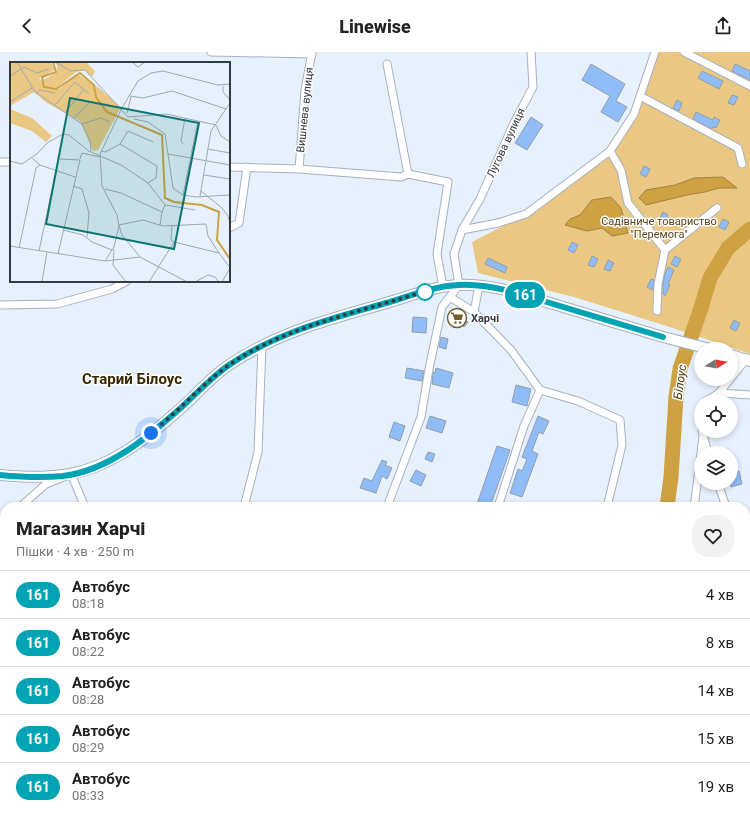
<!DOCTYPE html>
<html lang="uk">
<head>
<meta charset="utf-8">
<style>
  body { margin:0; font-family:Roboto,sans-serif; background:#f2f2f2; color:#222; height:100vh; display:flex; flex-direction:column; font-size:15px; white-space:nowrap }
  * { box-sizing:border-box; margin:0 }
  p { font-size:13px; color:#767676 }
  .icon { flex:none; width:22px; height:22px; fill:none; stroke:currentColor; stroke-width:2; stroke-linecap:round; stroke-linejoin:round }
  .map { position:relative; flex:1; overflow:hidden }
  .drawer { position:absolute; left:0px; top:450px; width:750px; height:316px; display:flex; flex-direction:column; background:#fff; border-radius:16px 16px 0 0; box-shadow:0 2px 6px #0003 }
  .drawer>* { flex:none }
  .badge { padding:0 8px; border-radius:13px; font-size:14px; line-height:26px }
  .needle { width:26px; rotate:79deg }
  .buttons { position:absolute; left:694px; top:290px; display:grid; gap:8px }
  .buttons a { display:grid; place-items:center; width:44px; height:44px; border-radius:50%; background:#fff; box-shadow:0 2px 6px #0003; font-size:20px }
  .you { position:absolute; width:20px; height:20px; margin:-10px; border:3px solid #fff; border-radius:50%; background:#1a73e8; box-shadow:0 0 0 6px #1a73e833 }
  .map>.badge { position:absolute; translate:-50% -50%; box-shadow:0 0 0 2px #fff }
  .round { display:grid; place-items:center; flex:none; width:42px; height:42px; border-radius:16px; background:#f2f2f2 }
  .overview { display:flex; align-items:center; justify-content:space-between; height:68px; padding:0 16px }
  h1 { font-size:19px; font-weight:800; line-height:30px }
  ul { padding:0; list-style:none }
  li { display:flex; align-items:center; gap:12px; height:48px; padding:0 16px; border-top:1px solid #e0e0e0 }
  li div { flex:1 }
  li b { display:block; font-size:15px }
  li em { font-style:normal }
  li .badge { min-width:44px; font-weight:700; text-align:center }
  header { display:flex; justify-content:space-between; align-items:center; height:52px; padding:0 16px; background:#fff; font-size:18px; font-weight:800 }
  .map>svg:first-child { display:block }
  .green { fill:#eac884 }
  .water { fill:#cea243; stroke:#a08342 }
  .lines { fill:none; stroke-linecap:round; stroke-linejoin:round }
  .river { stroke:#cea243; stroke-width:15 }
  .building { fill:#90bdf8; stroke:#929dac }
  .minor-casing { stroke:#a5b1c0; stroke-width:9 }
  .secondary-casing { stroke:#a5b1c0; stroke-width:12 }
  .minor { stroke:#fff; stroke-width:7 }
  .secondary { stroke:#fff; stroke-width:10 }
  .line-casing { stroke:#fff; stroke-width:9 }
  .line { stroke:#00a3b4; stroke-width:6 }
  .walk { stroke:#363a41; stroke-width:4; stroke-dasharray:0 7.2 }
  .stop-dot { fill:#fff; stroke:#00a3b4; stroke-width:2 }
  .labels { text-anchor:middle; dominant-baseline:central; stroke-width:3; stroke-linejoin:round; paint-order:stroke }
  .street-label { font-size:11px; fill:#363a41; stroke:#fdfdfd }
  .park-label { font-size:11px; fill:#594720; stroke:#fdfdfd }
  .poi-label { font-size:11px; font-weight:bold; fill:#363a41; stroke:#fdfdfd; text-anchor:start }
  .water-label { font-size:12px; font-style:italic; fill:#47350c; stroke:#fdfdfd }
  .district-label { font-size:15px; font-weight:bold; fill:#382700; stroke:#fdfdfd }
  .inset-river { fill:none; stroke:#cea243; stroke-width:2 }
  .inset-road { fill:none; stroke:#a0a8b2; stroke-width:1 }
  .view { fill:#0f766e; fill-opacity:0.15; stroke:#0f766e; stroke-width:2 }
  .inset-edge { fill:none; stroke:#363a41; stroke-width:2 }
</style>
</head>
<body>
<header><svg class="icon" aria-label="back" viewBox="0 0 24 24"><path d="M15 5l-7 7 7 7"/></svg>Linewise<svg class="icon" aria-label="share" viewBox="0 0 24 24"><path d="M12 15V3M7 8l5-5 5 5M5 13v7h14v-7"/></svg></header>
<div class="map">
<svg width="750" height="766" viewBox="0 0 750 766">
  <rect width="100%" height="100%" fill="#e7f1fd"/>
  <!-- green -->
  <polygon class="green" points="652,0 750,0 750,302 673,276 574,245 478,221 472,190 526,162 574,131 593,114 624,82"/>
  <!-- water -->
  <g class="water">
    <polygon points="723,125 737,136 719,136 705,140 687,143 646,153 639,146 646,138 675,133 694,126"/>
    <polygon points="611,145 621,156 628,181 612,184 602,176 587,179 565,173 570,167 580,163 592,148"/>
  </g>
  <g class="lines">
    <!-- river -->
    <g class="river">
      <polyline points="667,455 671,425 676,345 680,317 701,256 710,226 728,196 750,177"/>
      <polyline points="272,761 272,766"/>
    </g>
  </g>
  <!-- building -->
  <g class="building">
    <polygon points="591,12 625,32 616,49 627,55 618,70 601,60 610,44 582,28"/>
    <polygon points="735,12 750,19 750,28 732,19"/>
    <polygon points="702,19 723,29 719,37 698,26"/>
    <polygon points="732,43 738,45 734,53 728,51"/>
    <polygon points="677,48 682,51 679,59 673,56"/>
    <polygon points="696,60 713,68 714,65 720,68 716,76 713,75 712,77 693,67"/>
    <polygon points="531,65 543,73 527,98 515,91"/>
    <polygon points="644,114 650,117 646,125 640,122"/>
    <polygon points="663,160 668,163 665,171 659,169"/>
    <polygon points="723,167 729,170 725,178 719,175"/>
    <polygon points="572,190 578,193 574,201 568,198"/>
    <polygon points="592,204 598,207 594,215 588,213"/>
    <polygon points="675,204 681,207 677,215 671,212"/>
    <polygon points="488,206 507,215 505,221 485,212"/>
    <polygon points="608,208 614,211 610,219 604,217"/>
    <polygon points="668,215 674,218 668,232 670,233 665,244 663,242 663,233 665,222"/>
    <polygon points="651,227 654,228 653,238 647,235"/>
    <polygon points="458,256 464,260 461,265 468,270 464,275 451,266"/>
    <polygon points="413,265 427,266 426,281 412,280"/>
    <polygon points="734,268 740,271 736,279 730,276"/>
    <polygon points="441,285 448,287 446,297 439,295"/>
    <polygon points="407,316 424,319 422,329 405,326"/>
    <polygon points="436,316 453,321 449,336 432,332 433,320 435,321"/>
    <polygon points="516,333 531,337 527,354 512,350"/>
    <polygon points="430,364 446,369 442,381 426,376"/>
    <polygon points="538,364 549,369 543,382 539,380 532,399 538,402 522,445 510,441 518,417 522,419 527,407 522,405"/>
    <polygon points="394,370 405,374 400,389 389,385"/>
    <polygon points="497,394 510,398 501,424 490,455 476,455"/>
    <polygon points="428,400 435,402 432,410 425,407"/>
    <polygon points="382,408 387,410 385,413 392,416 387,427 382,424 376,441 360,436 364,426 372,429"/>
    <polygon points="416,418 426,423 421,434 410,429"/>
    <polygon points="739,419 742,432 731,435 731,420"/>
  </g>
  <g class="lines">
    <!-- minor casing -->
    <g class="minor-casing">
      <g id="minor">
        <polyline points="211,0 312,2"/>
        <polyline points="684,0 750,34"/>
        <polyline points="640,44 738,96 742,112"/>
        <polyline points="610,99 621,118 628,151 665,198 658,232 657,259"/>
        <polyline points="0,110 11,110"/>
        <polyline points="229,115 299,117 401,125 408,122 387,12"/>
        <polyline points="299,117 305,38 312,0"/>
        <polyline points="408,122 448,130 437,202 443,235"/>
        <polyline points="229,176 239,171 247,115"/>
        <polyline points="462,178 480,147 514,71 533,35 531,0"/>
        <polyline points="665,198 717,156"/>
        <polyline points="479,234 474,260 511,298 540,338 578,349 620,368 622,393 607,455"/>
        <polyline points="450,245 474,260"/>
        <polyline points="0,253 57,252 112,237 127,229"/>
        <polyline points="731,326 747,306"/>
        <polyline points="719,341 750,343"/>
        <polyline points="706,349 719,341 730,327"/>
        <polyline points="701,367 701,371"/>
        <polyline points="702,379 708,401"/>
        <polyline points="718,431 726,455"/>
        <polyline points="20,455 46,432 71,422 85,455"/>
        <polyline points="244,455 258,400 262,293"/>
        <polyline points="387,455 421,365 429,317 442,255 459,233 454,202 462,178 498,171 526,162 610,99 634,62 655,0"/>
        <polyline points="498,455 524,374 540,338"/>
        <polyline points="695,455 695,448 703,385"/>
        <polyline points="0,481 5,476"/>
        <polyline points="745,511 750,526"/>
        <polyline points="745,685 750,685"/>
        <polyline points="0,748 5,750"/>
        <polyline points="745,755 750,757"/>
        <polyline points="142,761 143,766"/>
        <polyline points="536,761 536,766"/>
        <polyline points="34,766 35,761"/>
        <polyline points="244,766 244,761"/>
        <polyline points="318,766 319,761"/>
      </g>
    </g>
    <!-- secondary casing -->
    <g class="secondary-casing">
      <g id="secondary">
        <polyline points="731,303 750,309"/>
        <path d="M0,423C21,425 42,426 63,423C112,417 154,381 189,349C202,336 214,323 229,313C278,280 328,268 383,252C408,245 433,234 459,233C476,232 493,235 510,239L663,285L710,297"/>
      </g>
    </g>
    <!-- minor -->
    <use href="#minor" class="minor"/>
    <!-- secondary -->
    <use href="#secondary" class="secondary"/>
  </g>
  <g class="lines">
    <!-- line casing -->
    <g class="line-casing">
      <path id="line" d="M0,423C21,425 42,426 63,424C111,418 150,383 184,353C199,339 213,324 229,313C278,280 330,267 386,251C410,244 434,234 459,233C476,232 493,235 510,239L663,285"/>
    </g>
    <!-- line -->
    <use href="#line" class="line"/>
    <!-- walk -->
    <path class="walk" d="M151,381C178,360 201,333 229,313C267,287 308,274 351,261C378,253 404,246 430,238L425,240"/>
  </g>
  <!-- icons -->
  <defs>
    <g id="supermarket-ring" transform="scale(1)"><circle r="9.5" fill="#fdfdfd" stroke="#755d2e" stroke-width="1.5"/><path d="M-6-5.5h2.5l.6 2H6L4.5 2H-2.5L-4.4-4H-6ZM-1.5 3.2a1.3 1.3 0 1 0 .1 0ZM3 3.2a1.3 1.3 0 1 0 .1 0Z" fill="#755d2e"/></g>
  </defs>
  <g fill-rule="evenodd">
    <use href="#supermarket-ring" x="457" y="266"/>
  </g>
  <!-- markers -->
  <circle class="stop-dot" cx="425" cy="240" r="8"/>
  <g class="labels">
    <!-- street labels -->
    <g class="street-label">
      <text transform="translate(305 58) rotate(-84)">Вишнева вулиця</text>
      <text transform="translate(506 91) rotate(-65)">Лугова вулиця</text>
    </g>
    <!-- park labels -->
    <g class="park-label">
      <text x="659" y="169">Садівниче товариство<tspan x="659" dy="13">"Перемога"</tspan></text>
    </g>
    <!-- poi labels -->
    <g class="poi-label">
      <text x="471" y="266">Харчі</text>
    </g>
    <!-- water labels -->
    <g class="water-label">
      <text transform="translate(680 330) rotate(-82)">Білоус</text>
    </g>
    <!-- district labels -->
    <g class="district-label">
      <text x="132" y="327">Старий Білоус</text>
    </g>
  </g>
  <!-- overview -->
  <g transform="translate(10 10)">
    <rect width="220" height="220" fill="#e7f1fd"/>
    <path d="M0,0L41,1L45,8L29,16L35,23L33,18L47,10V3L44,0H76L85,9L82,15L75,8L66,10L46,26L37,25L49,27L67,12L89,26L111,45L88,88L83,89L70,59L37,41L24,30L0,44ZM0,47L22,56L42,74L36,80L22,69L0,61Z" fill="#eac884"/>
    <path class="inset-river" d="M43,0L46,10L32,15L34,25L46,27L70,11L84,23L86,35L97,50L152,73L155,136L164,140L192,143L209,150L207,178L220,197"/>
    <path class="inset-road" d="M7,0L25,30L72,62L80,79L81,90L111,103L138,121L155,143L152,150M46,0L60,9L75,8L118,55L156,52L206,63L211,74L220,80M122,0L128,5L135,0M0,14L14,5L27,11L39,7M213,24V30L220,38M27,31L29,28L45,31M120,34L133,36L162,29L216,47M0,40L22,26M44,44L65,20L79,32M55,51L74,27M117,51L121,35M64,56L79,41M124,57L138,60L155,72L163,126L173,133M188,59L173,133L186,135L220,133M72,62L91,56L100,60M110,82L147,104L146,116L138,121M173,82L171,79L175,56M198,87L220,91M92,89L95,90L110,82L118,69L143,80M158,92L220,103M22,96L30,103L65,115M70,97L72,91L90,95M0,99L12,102L28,91L37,81L53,72L59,73L80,90M194,113L220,117M63,124L72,127L79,151L77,175M95,127L111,131L152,150L150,163M191,129L212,146L218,154L220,163M190,134L201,69L220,41M155,143L185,148M162,164L161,178L164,180M53,168L73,173L82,180L102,188M164,180L209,191L220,206L212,220M0,184L95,199L104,185L109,164L107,153L92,124L90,92L112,46L128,19L141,11L153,9L208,23L220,22M9,186L26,106L30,103M104,187L103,203L116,220M29,189L46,109M48,192L70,98L50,97M130,195L112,173L109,163L133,158L153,164L196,162L198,174L209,191M95,199L130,195L177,220M32,220L37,190M139,220L164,180M185,220L198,213L205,215L209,220"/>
    <path class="view" d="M60,36L189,61L164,187L36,162Z"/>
    <rect width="220" height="220" class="inset-edge"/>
  </g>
</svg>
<div class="buttons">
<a><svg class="needle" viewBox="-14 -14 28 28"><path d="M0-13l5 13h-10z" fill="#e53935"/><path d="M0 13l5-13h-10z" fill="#767676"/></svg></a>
<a><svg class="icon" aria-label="locate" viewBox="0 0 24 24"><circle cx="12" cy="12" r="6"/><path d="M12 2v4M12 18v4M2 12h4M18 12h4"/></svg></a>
<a><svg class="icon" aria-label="layers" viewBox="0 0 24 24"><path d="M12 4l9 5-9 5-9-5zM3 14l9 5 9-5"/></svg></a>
</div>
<div class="you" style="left:151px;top:381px"></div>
<b class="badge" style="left:525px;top:243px;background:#00a3b4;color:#fff">161</b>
<section class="drawer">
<div class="overview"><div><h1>Магазин Харчі</h1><p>Пішки · 4 хв · 250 m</p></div><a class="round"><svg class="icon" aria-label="heart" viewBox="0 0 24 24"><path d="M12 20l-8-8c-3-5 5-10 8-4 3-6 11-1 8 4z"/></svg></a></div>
<ul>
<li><span class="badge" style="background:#00a3b4;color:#fff">161</span><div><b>Автобус</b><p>08:18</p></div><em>4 хв</em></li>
<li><span class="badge" style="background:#00a3b4;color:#fff">161</span><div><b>Автобус</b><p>08:22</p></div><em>8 хв</em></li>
<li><span class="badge" style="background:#00a3b4;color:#fff">161</span><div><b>Автобус</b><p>08:28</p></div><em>14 хв</em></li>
<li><span class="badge" style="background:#00a3b4;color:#fff">161</span><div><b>Автобус</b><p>08:29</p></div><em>15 хв</em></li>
<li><span class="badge" style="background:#00a3b4;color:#fff">161</span><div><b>Автобус</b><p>08:33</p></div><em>19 хв</em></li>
</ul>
</section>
</div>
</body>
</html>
